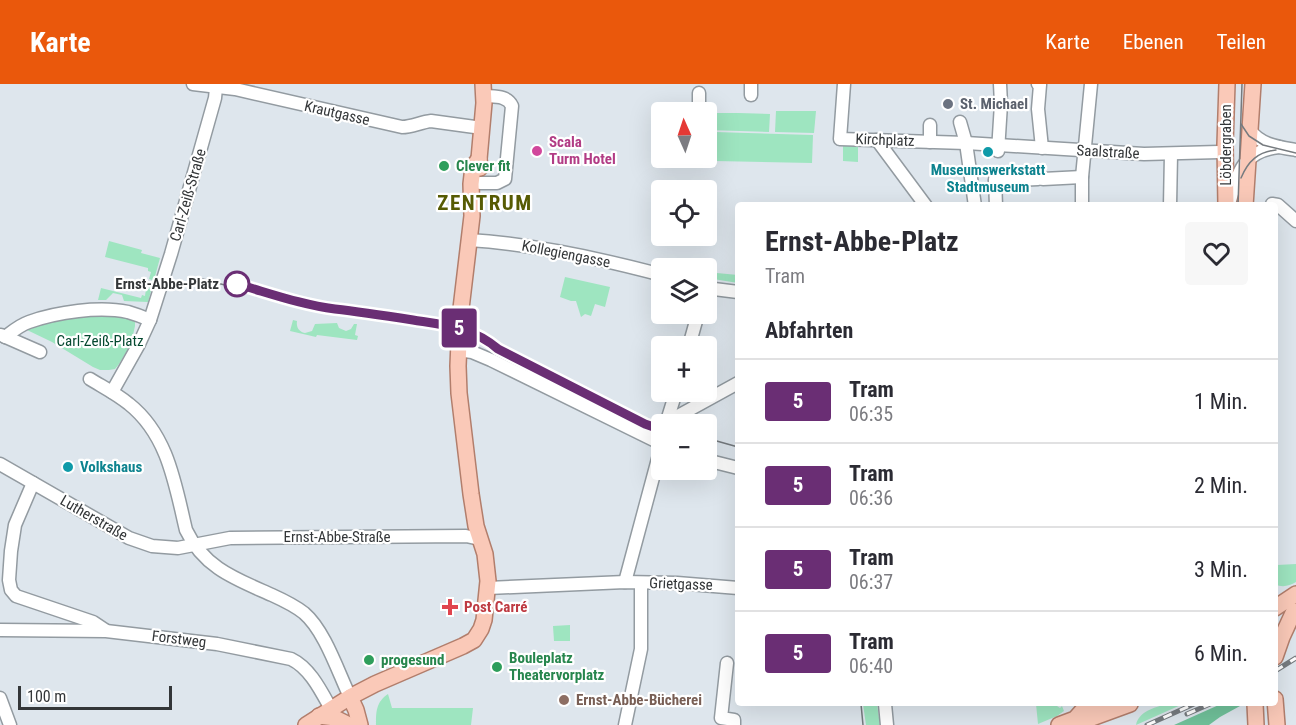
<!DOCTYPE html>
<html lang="de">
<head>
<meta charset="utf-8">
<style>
  body { margin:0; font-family:"Roboto Condensed",sans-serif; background:#f7f7f7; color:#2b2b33; height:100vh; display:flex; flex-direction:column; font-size:22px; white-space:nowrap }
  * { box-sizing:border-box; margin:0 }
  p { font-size:20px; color:#7c7c81 }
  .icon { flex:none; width:33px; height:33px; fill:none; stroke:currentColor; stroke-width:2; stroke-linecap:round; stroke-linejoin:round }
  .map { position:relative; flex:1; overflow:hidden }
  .panel { position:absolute; left:735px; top:118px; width:543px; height:504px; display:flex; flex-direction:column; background:#fff; border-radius:6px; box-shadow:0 6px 24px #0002 }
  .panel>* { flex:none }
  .badge { padding:0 12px; border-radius:4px; font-size:21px; line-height:39px }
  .needle { width:39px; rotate:357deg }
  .buttons { position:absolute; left:651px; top:18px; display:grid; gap:12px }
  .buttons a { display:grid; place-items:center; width:66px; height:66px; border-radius:6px; background:#fff; box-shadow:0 6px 24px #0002; font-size:30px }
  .scale { position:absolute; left:18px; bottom:15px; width:154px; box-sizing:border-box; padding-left:6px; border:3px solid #333638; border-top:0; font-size:16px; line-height:21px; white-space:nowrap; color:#333638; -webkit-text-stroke:4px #fff; paint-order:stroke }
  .map>.badge { position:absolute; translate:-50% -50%; box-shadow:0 0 0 3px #fff }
  h2 { padding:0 30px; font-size:22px; line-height:54px }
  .round { display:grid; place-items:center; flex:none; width:63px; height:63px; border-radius:6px; background:#f7f7f7 }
  .overview { display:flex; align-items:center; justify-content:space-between; height:102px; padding:0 30px }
  h1 { font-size:28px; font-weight:700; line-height:45px }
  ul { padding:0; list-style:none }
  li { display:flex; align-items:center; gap:18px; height:84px; padding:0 30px; border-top:2px solid #e1e1e2 }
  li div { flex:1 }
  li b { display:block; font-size:22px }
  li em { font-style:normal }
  li .badge { min-width:66px; font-weight:700; text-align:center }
  header { display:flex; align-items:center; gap:36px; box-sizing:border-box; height:84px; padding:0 30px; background:#ea580c; color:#fff }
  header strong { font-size:28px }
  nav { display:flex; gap:33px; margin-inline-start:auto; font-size:21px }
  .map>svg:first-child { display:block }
  .green { fill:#9ee5c0 }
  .forest { fill:#70c19a }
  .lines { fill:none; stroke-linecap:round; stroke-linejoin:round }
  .minor-casing { stroke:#939ba1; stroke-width:15 }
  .major-casing { stroke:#b27e6c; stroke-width:18 }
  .minor { stroke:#fff; stroke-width:12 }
  .major { stroke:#fac9b8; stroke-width:15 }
  .tram { stroke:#767b7f; stroke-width:1.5 }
  .rail-casing { stroke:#767b7f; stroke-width:5 }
  .rail { stroke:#fff; stroke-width:3; stroke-dasharray:9; stroke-linecap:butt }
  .line-casing { stroke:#fff; stroke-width:14 }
  .line { stroke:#6a2e74; stroke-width:9 }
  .worship-dot { fill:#6b7280; stroke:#fff; stroke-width:2 }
  .hotel-dot { fill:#d1479c; stroke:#fff; stroke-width:2 }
  .culture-dot { fill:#0f9aa8; stroke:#fff; stroke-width:2 }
  .leisure-dot { fill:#2e9e5b; stroke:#fff; stroke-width:2 }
  .stop-dot { fill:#fff; stroke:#6a2e74; stroke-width:3 }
  .health-dot { fill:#e0444e; stroke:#fff; stroke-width:2 }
  .education-dot { fill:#8d6e63; stroke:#fff; stroke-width:2 }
  .labels { text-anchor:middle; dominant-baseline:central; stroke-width:4.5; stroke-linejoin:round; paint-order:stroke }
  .worship-label { font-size:15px; font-weight:bold; fill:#5b616d; stroke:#fff; text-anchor:start }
  .street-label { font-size:15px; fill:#333638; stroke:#fff }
  .hotel-label { font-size:15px; font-weight:bold; fill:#b23c85; stroke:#fff; text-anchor:start }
  .leisure-label { font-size:15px; font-weight:bold; fill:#27864d; stroke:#fff; text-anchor:start }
  .culture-label { font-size:15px; font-weight:bold; fill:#0d838f; stroke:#fff }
  .stop-label { font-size:15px; font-weight:bold; fill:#333638; stroke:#fff; text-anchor:end }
  .park-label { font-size:15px; fill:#03482f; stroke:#fff }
  .health-label { font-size:15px; font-weight:bold; fill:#be3a42; stroke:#fff; text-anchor:start }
  .education-label { font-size:15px; font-weight:bold; fill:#785e54; stroke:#fff; text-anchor:start }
  .district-label { font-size:21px; font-weight:bold; letter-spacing:1.5px; fill:#565b03; stroke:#fff }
</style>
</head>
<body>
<header>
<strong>Karte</strong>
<nav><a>Karte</a><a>Ebenen</a><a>Teilen</a></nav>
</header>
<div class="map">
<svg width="1296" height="641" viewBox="0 0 1296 641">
  <rect width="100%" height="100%" fill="#dee6ed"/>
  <!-- green -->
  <g class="green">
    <polygon points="776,27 816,27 814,49 775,48"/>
    <polygon points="704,28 770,30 769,48 707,46 706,28"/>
    <polygon points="715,48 813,51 812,79 715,77"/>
    <polygon points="843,60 858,61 858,78 843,77"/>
    <polygon points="109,157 142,166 141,169 160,174 148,218 124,217 122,211 113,209 106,216 98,216 101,204 141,214 142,211 145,212 146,205 149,205 152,196 149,195 151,188 148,187 148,184 105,173"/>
    <polygon points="706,188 738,191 738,199 707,194"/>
    <polygon points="565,193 610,203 605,223 595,220 591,232 585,230 581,233 576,217 571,217 560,213"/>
    <polygon points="91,231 125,232 135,238 135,242 131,260 119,280 115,285 109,286 100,286 93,283 52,258 27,246 27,244 58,235"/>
    <path d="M293,236L297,237C296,243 299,248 305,249L312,247L315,240L337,239L339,244L346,247L351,245L354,240H357L355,251L358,252L357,256L317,251L316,253L290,247Z"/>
    <path d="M1275,473H1276L1277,481L1296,480V498C1289,502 1282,504 1275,500Z"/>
    <polygon points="570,541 570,557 554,557 553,542"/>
    <path d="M388,610L392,624H473L471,641H376C376,628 376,618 388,610Z"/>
    <polygon points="863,620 877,620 880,641 866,641"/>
    <polygon points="1036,620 1054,620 1060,624 1062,622 1064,627 1057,632 1038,640"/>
    <path d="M1166,620H1183L1136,641C1139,627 1154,624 1166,620Z"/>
  </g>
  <!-- forest -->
  <polygon class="forest" points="1221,620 1240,620 1240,622 1220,633 1209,641 1174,641"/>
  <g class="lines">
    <!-- minor casing -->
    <g class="minor-casing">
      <g id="minor">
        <path d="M193,0L235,5L402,43C412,43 421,38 431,37L482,44"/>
        <polyline points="844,0 840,55 966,59 1144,70 1219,68"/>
        <polyline points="1038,0 1040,1 1038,25 1042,64"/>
        <polyline points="751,11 751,0"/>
        <polyline points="699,27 699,9"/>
        <polyline points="960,38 966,59 975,122"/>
        <polyline points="930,41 930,58"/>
        <path d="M1249,45C1260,61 1278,63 1296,66"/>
        <polyline points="877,56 926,122"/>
        <polyline points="998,67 1001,20 1000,0"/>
        <polyline points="995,95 996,122"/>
        <polyline points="1043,95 1082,93"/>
        <polyline points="995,97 1038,95"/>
        <path d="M480,99H497L505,95L512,22C507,11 494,13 484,12"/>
        <path d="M1229,120C1238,89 1242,67 1279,63"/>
        <polyline points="1272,120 1278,121 1296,137"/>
        <polyline points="1082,122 1082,93 1091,0"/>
        <polyline points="1170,122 1171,70"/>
        <path d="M469,156C534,160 598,174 662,191"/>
        <polyline points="706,204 738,208"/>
        <polyline points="1,251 40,268"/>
        <path d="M5,253C13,247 20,241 29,238C57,228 99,222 128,228C135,230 143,233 150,236"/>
        <polyline points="689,262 698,230"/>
        <polyline points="458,266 472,268 491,276 662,360"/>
        <path d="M90,295C103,303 117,310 129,320C168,351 175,400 186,446C204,484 236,495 272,511C283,516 294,521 304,529C325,547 338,588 350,613"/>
        <polyline points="112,308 139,260 150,236 171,170 215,14 216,4"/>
        <polyline points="667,338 738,299"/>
        <polyline points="666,340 676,308"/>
        <polyline points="706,376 738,384"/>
        <polyline points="0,380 129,454 152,462 178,464 230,454 466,452 480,455"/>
        <polyline points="33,399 15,441 11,467 9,496 11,506 16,512 93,538 105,546"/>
        <polyline points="625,498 662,360"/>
        <polyline points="488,504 625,498 677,499 738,504"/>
        <path d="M0,546L106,547L217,560L291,575C310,584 321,607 331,625"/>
        <polyline points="727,579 721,634 734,636 734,641"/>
        <polyline points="0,614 10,641"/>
        <polyline points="885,620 887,641"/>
        <polyline points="625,641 641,565 641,499"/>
      </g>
    </g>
    <!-- major casing -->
    <g class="major-casing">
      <g id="major">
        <polyline points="480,84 479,75 484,19 483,0"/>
        <polyline points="1226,122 1225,61 1227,0"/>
        <polyline points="1245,122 1253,0"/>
        <polyline points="1275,524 1296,510"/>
        <polyline points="1275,573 1282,553 1294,527"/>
        <polyline points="350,613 356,626 360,641"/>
        <polyline points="1275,615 1277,641"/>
        <polyline points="1255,620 1256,641"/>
        <polyline points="319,632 335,634 349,641"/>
        <polyline points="1075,635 1089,635 1130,620"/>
        <polyline points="306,641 350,613 375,600 463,562 474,556 481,545 484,536 488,497 485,470 476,442 471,410 459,309 458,282 460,233 472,132 471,100 473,83 479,75"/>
        <polyline points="1059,641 1075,635 1083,626 1096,620"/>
      </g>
    </g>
    <!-- minor -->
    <use href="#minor" class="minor"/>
    <!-- major -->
    <use href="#major" class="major"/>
    <!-- tram -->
    <g class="tram">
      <polyline points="1241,40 1249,52 1263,61 1296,69"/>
      <path d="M1241,94C1248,77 1258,68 1276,66"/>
      <polyline points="1238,122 1242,0"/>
      <polyline points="203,195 275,215 303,221 358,227 409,236"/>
      <polyline points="435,240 459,244 477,251 646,336 662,341"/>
      <polyline points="706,354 738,363"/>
      <polyline points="861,620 863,641"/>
    </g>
    <!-- rail casing -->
    <g class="rail-casing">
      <g id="rail">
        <polyline points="1275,587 1296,574"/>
        <polyline points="1187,630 1210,620"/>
        <polyline points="1147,641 1194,620"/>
      </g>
    </g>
    <!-- rail -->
    <use href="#rail" class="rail"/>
  </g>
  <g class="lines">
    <!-- line casing -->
    <g class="line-casing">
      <path id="line" d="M237,200C269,209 302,221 335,225C361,228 387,232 413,236C445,241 473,243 498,265L645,340L662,346"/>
    </g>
    <!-- line -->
    <use href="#line" class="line"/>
  </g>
  <!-- markers -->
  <circle class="worship-dot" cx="948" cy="20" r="6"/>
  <circle class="hotel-dot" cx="537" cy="67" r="6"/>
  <g class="culture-dot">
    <circle cx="988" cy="68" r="6"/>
    <circle cx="68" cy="383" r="6"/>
  </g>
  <g class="leisure-dot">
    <circle cx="444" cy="82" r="6"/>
    <circle cx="369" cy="576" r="6"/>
    <circle cx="497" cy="583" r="6"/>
  </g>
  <circle class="stop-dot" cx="237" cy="200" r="12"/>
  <path class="health-dot" d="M447 514h6v6h6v6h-6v6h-6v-6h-6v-6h6z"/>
  <circle class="education-dot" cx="564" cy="616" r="6"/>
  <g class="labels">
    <!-- worship labels -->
    <g class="worship-label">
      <text x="960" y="20">St. Michael</text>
    </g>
    <!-- street labels -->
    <g class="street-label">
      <text transform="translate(337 29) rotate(13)">Krautgasse</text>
      <text transform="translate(885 56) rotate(2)">Kirchplatz</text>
      <text transform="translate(1226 61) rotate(-90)">Löbdergraben</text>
      <text transform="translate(1108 68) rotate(3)">Saalstraße</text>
      <text transform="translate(188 111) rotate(-74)">Carl-Zeiß-Straße</text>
      <text transform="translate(566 170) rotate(11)">Kollegiengasse</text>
      <text transform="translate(94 434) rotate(30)">Lutherstraße</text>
      <text x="337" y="453">Ernst-Abbe-Straße</text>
      <text transform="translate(681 500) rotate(2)">Grietgasse</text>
      <text transform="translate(179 555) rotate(7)">Forstweg</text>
    </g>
    <!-- hotel labels -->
    <g class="hotel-label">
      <text x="549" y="58">Scala<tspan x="549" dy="17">Turm Hotel</tspan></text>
    </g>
    <!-- leisure labels -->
    <g class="leisure-label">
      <text x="456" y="82">Clever fit</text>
      <text x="509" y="574">Bouleplatz<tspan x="509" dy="17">Theatervorplatz</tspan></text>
      <text x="381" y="576">progesund</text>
    </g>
    <!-- culture labels -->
    <g class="culture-label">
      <text x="988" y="86">Museumswerkstatt<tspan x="988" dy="17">Stadtmuseum</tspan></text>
      <text x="80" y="383" text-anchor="start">Volkshaus</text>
    </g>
    <!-- stop labels -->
    <g class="stop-label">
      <text x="219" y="200">Ernst-Abbe-Platz</text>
    </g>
    <!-- park labels -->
    <g class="park-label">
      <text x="100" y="257">Carl-Zeiß-Platz</text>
    </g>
    <!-- health labels -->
    <g class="health-label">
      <text x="464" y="523">Post Carré</text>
    </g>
    <!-- education labels -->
    <g class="education-label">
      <text x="576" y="616">Ernst-Abbe-Bücherei</text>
    </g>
    <!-- district labels -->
    <g class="district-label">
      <text x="485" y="119">ZENTRUM</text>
    </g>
  </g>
</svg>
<div class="buttons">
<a><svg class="needle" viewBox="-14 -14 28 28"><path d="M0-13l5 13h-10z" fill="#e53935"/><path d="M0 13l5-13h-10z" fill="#7c7c81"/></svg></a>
<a><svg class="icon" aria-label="locate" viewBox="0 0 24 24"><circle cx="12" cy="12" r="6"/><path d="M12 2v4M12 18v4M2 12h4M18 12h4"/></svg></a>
<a><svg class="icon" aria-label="layers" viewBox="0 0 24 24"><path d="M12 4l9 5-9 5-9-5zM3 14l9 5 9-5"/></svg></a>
<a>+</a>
<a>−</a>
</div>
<div class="scale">100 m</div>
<b class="badge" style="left:459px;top:244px;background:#6a2e74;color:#fff">5</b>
<section class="panel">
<div class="overview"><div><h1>Ernst-Abbe-Platz</h1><p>Tram</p></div><a class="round"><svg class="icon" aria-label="heart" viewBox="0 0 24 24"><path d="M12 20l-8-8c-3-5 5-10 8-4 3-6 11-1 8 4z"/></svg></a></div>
<h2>Abfahrten</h2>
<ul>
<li><span class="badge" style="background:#6a2e74;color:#fff">5</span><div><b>Tram</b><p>06:35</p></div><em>1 Min.</em></li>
<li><span class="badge" style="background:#6a2e74;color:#fff">5</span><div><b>Tram</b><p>06:36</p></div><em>2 Min.</em></li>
<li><span class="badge" style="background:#6a2e74;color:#fff">5</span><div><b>Tram</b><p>06:37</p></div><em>3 Min.</em></li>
<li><span class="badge" style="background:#6a2e74;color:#fff">5</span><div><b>Tram</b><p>06:40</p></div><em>6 Min.</em></li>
</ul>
</section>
</div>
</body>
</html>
